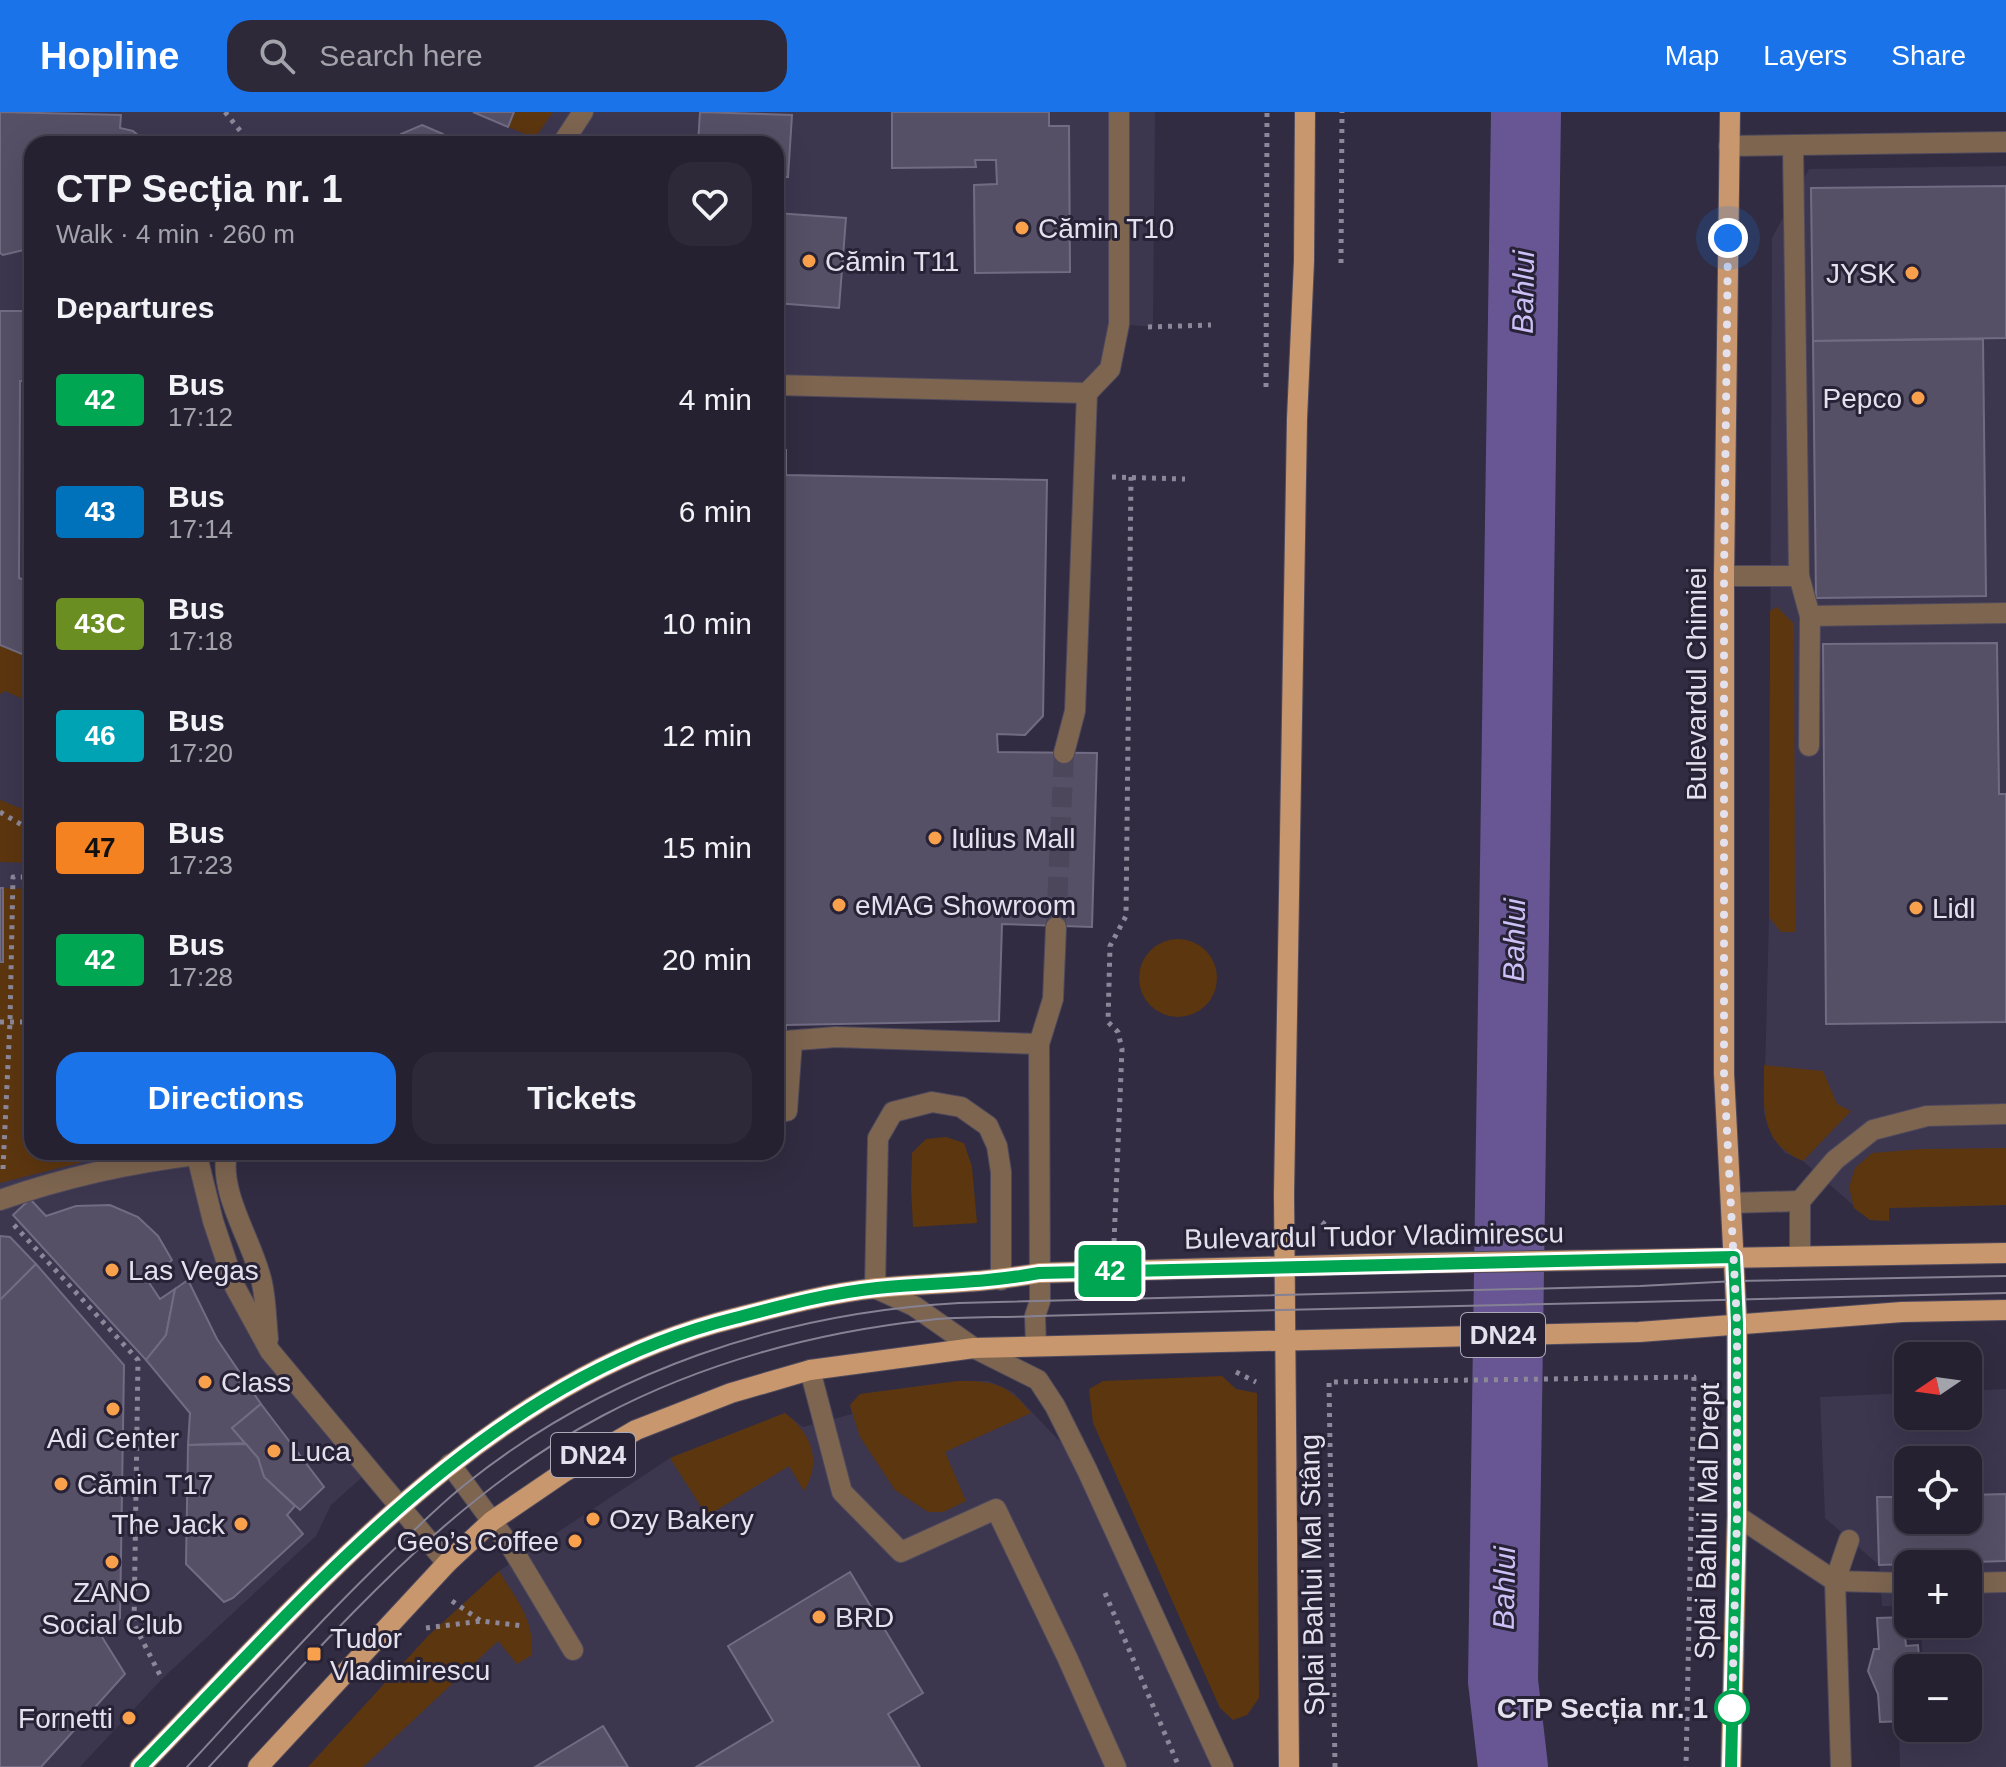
<!DOCTYPE html>
<html lang="en">
<head>
<meta charset="utf-8">
<style>
  body { margin:0; font-family:Arial,sans-serif; background:#2d2939; color:#f1f3f6; height:100vh; display:flex; flex-direction:column; font-size:30px; white-space:nowrap }
  * { box-sizing:border-box; margin:0 }
  p { font-size:26px; color:#a3a3ab }
  .icon { flex:none; width:44px; height:44px; fill:none; stroke:currentColor; stroke-width:2; stroke-linecap:round; stroke-linejoin:round }
  .map { position:relative; flex:1; overflow:hidden }
  .panel { position:absolute; left:24px; top:24px; width:760px; height:1024px; display:flex; flex-direction:column; background:#252131; border-radius:24px; box-shadow:0 8px 32px #0002,0 0 0 2px #423e4d }
  .panel>* { flex:none }
  .badge { padding:0 16px; border-radius:6px; font-size:28px; line-height:52px }
  .needle { width:52px; rotate:257deg }
  .fabs { position:absolute; left:1894px; top:1230px; display:grid; gap:16px }
  .fabs a { display:grid; place-items:center; width:88px; height:88px; border-radius:16px; background:#252131; box-shadow:0 8px 32px #0002,0 0 0 2px #423e4d; font-size:40px }
  .you { position:absolute; width:40px; height:40px; margin:-20px; border:6px solid #fff; border-radius:50%; background:#1a73e8; box-shadow:0 0 0 12px #1a73e833 }
  .map>.badge { position:absolute; translate:-50% -50%; box-shadow:0 0 0 4px #fff }
  h2 { padding:0 32px; font-size:30px; line-height:72px }
  .round { display:grid; place-items:center; flex:none; width:84px; height:84px; border-radius:24px; background:#2d2939 }
  .headline { display:flex; align-items:center; justify-content:space-between; height:136px; padding:0 32px }
  h1 { font-size:38px; font-weight:700; line-height:60px }
  .button { display:flex; gap:16px; margin-top:auto; padding:16px 32px }
  .button a { flex:1; height:92px; border-radius:24px; background:#1a73e8; color:#fff; font-size:32px; font-weight:700; line-height:92px; text-align:center }
  .button a+a { background:#2d2939; color:#f1f3f6 }
  ul { padding:0; list-style:none }
  li { display:flex; align-items:center; gap:24px; height:112px; padding:0 32px }
  li div { flex:1 }
  li b { display:block; font-size:30px }
  li em { font-style:normal }
  li .badge { min-width:88px; font-weight:700; text-align:center }
  header { display:flex; align-items:center; gap:48px; box-sizing:border-box; height:112px; padding:0 40px; background:#1a73e8; color:#fff }
  header strong { font-size:38px }
  nav { display:flex; gap:44px; margin-inline-start:auto; font-size:28px }
  .search { width:560px; height:72px; background:#2d2939; display:flex; align-items:center; gap:20px; box-sizing:border-box; padding:0 28px; border-radius:24px; color:#a3a3ab; font-size:30px }
  .map>svg:first-child { display:block }
  .built { fill:#3c364f; fill-rule:evenodd }
  .green { fill:#5c360f }
  .lines { fill:none; stroke-linecap:round; stroke-linejoin:round }
  .river { stroke:#675693; stroke-width:70 }
  .building { fill:#555066; stroke:#716c83; stroke-width:2 }
  .minor-tunnel { stroke:#4c475b; stroke-width:20; stroke-dasharray:20 10; stroke-linecap:butt }
  .minor-casing { stroke:#4e495d; stroke-width:22 }
  .major-casing { stroke:#4e495d; stroke-width:22 }
  .path { stroke:#8c8899; stroke-width:5; stroke-dasharray:4 6; stroke-linecap:butt }
  .minor { stroke:#7d6550; stroke-width:20 }
  .major { stroke:#c8976d; stroke-width:20 }
  .tram { stroke:#868294; stroke-width:2 }
  .line-casing { stroke:#fff; stroke-width:18 }
  .line { stroke:#00a651; stroke-width:12 }
  .walk { stroke:#e4e1ee; stroke-width:8; stroke-dasharray:0 14.4 }
  .poi-dot { fill:#f8a04b; stroke:#282236; stroke-width:3 }
  .stop-dot { fill:#fff; stroke:#00a651; stroke-width:4 }
  .labels { text-anchor:middle; dominant-baseline:central; stroke-width:6; stroke-linejoin:round; paint-order:stroke }
  .shield { fill:#282236; stroke:#aca8b7; stroke-width:2 }
  .shield-label { font-size:26px; font-weight:bold; fill:#e4e1ee }
  .poi-label { font-size:28px; fill:#e4e1ee; stroke:#282236; text-anchor:start }
  .street-label { font-size:28px; fill:#e4e1ee; stroke:#282236 }
  .stop-label { font-size:28px; font-weight:bold; fill:#e4e1ee; stroke:#282236; text-anchor:end }
  .water-label { font-size:30px; font-style:italic; fill:#cdc0f6; stroke:#282236 }
</style>
</head>
<body>
<header>
<strong>Hopline</strong>
<div class="search"><svg class="icon" aria-label="search" viewBox="0 0 24 24"><circle cx="10" cy="10" r="6"/><path d="M15 15l6 6"/></svg>Search here</div>
<nav><a>Map</a><a>Layers</a><a>Share</a></nav>
</header>
<div class="map">
<svg width="2006" height="1655" viewBox="0 0 2006 1655">
  <rect width="100%" height="100%" fill="#312c41"/>
  <!-- built -->
  <g class="built">
    <polygon points="0,0 1155,0 1153,215 1119,212 1110,257 1087,281 776,273 776,32 32,32 32,1040 196,1040 235,1175 369,1359 331,1393 316,1424 162,1567 80,1655 0,1655"/>
    <polygon points="2006,54 2006,1093 1889,1096 1889,1109 1870,1108 1803,1049 1785,1041 1773,1026 1764,1001 1769,805 1772,126 1809,57"/>
    <polygon points="958,1269 989,1269 1013,1280 1087,1358 1222,1655 308,1655 428,1524 499,1459 670,1346 785,1301 803,1315 852,1302 850,1293 860,1282"/>
    <path d="M2006,1277V1655H1900L1899,1619L1968,1616V1556H1923L1921,1512H1968V1452H1908V1494H1882L1879,1453L1825,1406L1820,1285L1908,1281V1304H1968V1279ZM1908,1348H1968V1408H1908Z"/>
  </g>
  <!-- green -->
  <g class="green">
    <polygon points="514,0 553,0 535,26 508,15"/>
    <polygon points="1777,495 1794,512 1795,820 1781,820 1769,805 1770,499"/>
    <polygon points="0,533 32,546 32,591 5,579 0,582"/>
    <polygon points="0,688 32,701 32,751 0,750"/>
    <polygon points="3,776 32,777 32,1040 122,1040 0,1071 0,850 3,849"/>
    <circle cx="1178" cy="866" r="39"/>
    <path d="M1764,953L1823,959L1837,992L1851,999L1803,1049C1758,1030 1764,994 1764,953Z"/>
    <polygon points="946,1025 964,1031 972,1055 977,1111 913,1115 911,1076 912,1041 926,1027"/>
    <polygon points="2006,1036 2006,1093 1889,1096 1889,1109 1870,1108 1854,1096 1849,1075 1855,1056 1872,1041 1922,1037"/>
    <polygon points="1222,1264 1236,1277 1257,1281 1259,1586 1247,1603 1233,1608 1220,1596 1093,1311 1089,1277 1103,1269"/>
    <path d="M958,1269C996,1269 1007,1272 1031,1301L945,1340L966,1389L943,1400H928L895,1378L860,1325L850,1293L860,1282Z"/>
    <path d="M785,1301C812,1322 822,1349 804,1379L789,1354L707,1404L670,1346Z"/>
    <path d="M499,1459C517,1489 534,1506 532,1543L517,1552L498,1529L363,1655H308L428,1524Z"/>
  </g>
  <g class="lines">
    <!-- river -->
    <polyline class="river" points="1513,1655 1503,1569 1526,0"/>
  </g>
  <!-- building -->
  <g class="building">
    <polygon points="0,0 121,3 120,16 133,19 148,32 32,32 32,136 3,143 0,141"/>
    <polygon points="473,0 514,0 508,15"/>
    <polygon points="700,0 792,3 788,65 776,65 776,32 698,32"/>
    <polygon points="892,0 1049,0 1049,14 1069,14 1070,160 975,161 974,73 997,72 996,48 975,48 976,55 892,56"/>
    <polygon points="422,13 443,22 447,32 397,32 401,22"/>
    <polygon points="2006,74 2006,226 1813,229 1811,76"/>
    <polygon points="776,101 846,106 839,196 776,191"/>
    <polygon points="0,199 32,199 32,269 20,269 19,466 32,471 32,546 0,533"/>
    <polygon points="1983,227 1986,484 1816,486 1813,229"/>
    <polygon points="776,338 786,338 786,363 1047,368 1043,604 1025,623 997,622 998,640 1097,641 1092,815 1002,812 999,909 786,913 784,960 776,959"/>
    <polygon points="1997,531 1999,682 2006,682 2006,910 1826,912 1823,532"/>
    <rect x="0" y="776" width="3" height="74"/>
    <polygon points="30,1087 46,1104 76,1094 110,1093 138,1105 158,1124 172,1148 148,1169 160,1187 175,1177 166,1223 146,1248 13,1103"/>
    <polygon points="0,1124 10,1125 36,1152 0,1188"/>
    <polygon points="36,1152 124,1253 120,1506 102,1525 125,1562 41,1655 0,1655 0,1188"/>
    <polygon points="188,1168 217,1227 261,1292 232,1316 245,1331 188,1333 190,1301 146,1248 166,1223 175,1177"/>
    <polygon points="261,1292 324,1375 300,1398 264,1365 258,1346 232,1316"/>
    <polygon points="246,1332 258,1346 264,1365 295,1394 287,1403 303,1422 233,1486 224,1490 186,1452 188,1333"/>
    <polygon points="2006,1382 2006,1449 1879,1453 1877,1385 1908,1385 1908,1408 1968,1408 1968,1383"/>
    <polygon points="850,1460 923,1581 888,1602 920,1655 696,1655 773,1609 728,1534"/>
    <polygon points="1908,1505 1908,1512 1919,1513 1914,1523 1905,1524 1906,1534 1918,1533 1920,1556 1908,1556 1908,1609 1880,1610 1878,1582 1868,1559 1874,1537 1879,1537 1877,1506"/>
    <polygon points="603,1614 628,1655 535,1655"/>
  </g>
  <g class="lines">
    <!-- minor-tunnel -->
    <polyline class="minor-tunnel" points="1056,815 1064,641"/>
    <!-- minor casing -->
    <g class="minor-casing">
      <g id="minor">
        <polyline points="562,32 583,0"/>
        <polyline points="1729,34 2006,30"/>
        <polyline points="1793,34 1799,464"/>
        <polyline points="776,273 1087,281"/>
        <polyline points="1724,464 1799,464 1810,504 1809,634"/>
        <polyline points="1810,504 2006,501"/>
        <polyline points="1064,641 1075,599 1087,281 1110,257 1119,212 1119,0"/>
        <polyline points="785,929 836,925 1039,932"/>
        <polyline points="776,999 787,999 792,929"/>
        <polyline points="196,1040 213,1109 235,1175 270,1239 447,1451"/>
        <path d="M227,1040C218,1082 254,1131 262,1171C266,1189 266,1208 268,1227"/>
        <path d="M0,1088C63,1066 130,1051 196,1043"/>
        <polyline points="1731,1091 1800,1089"/>
        <polyline points="1800,1144 1800,1089 1835,1048 1873,1018 1927,1004 2006,1002"/>
        <polyline points="1001,1168 1001,1060 997,1034 988,1014 961,995 932,990 893,1000 878,1026 875,1176 914,1194 974,1236 1038,1268 1055,1294 1087,1358 1223,1655"/>
        <polyline points="1036,1234 1035,1204 1040,1189 1039,932 1053,887 1056,815"/>
        <polyline points="810,1258 842,1380 901,1440 996,1397 1067,1545 1116,1655"/>
        <polyline points="450,1352 513,1438 573,1538"/>
        <polyline points="1737,1404 1835,1469 1908,1471"/>
        <polyline points="1968,1471 2006,1470"/>
        <polyline points="1841,1655 1835,1469 1849,1428"/>
      </g>
    </g>
    <!-- major casing -->
    <g class="major-casing">
      <g id="major">
        <polyline points="1730,0 1724,464 1724,962 1737,1211 1737,1404 1731,1655"/>
        <path d="M140,1655C312,1479 485,1268 735,1206C781,1194 829,1181 877,1176C931,1171 985,1171 1039,1161L1367,1152L2006,1141"/>
        <polyline points="258,1655 447,1451 492,1409 564,1360 636,1318 731,1281 810,1258 974,1236 1639,1220 1902,1200 2006,1198"/>
        <polyline points="1289,1655 1284,1082 1297,307 1304,149 1305,0"/>
      </g>
    </g>
    <!-- path -->
    <g class="path">
      <polyline points="225,0 246,26 245,32"/>
      <polyline points="1341,151 1342,0"/>
      <polyline points="1148,215 1211,213"/>
      <polyline points="1266,275 1267,0"/>
      <polyline points="1112,365 1185,367"/>
      <polyline points="0,700 32,719"/>
      <polyline points="0,910 32,910"/>
      <polyline points="3,1057 10,910 13,765 32,765"/>
      <polyline points="1322,1110 1336,1122"/>
      <polyline points="14,1113 138,1248 134,1512 162,1567"/>
      <polyline points="1114,1130 1122,937 1118,920 1108,910 1110,834 1126,804 1131,365"/>
      <polyline points="1236,1260 1256,1270"/>
      <polyline points="1105,1481 1179,1655"/>
      <polyline points="452,1489 481,1509"/>
      <polyline points="426,1516 482,1509 523,1514"/>
      <polyline points="1335,1655 1329,1270 1694,1265 1686,1655"/>
    </g>
    <!-- minor -->
    <use href="#minor" class="minor"/>
    <!-- major -->
    <use href="#major" class="major"/>
    <!-- tram -->
    <g class="tram">
      <path d="M187,1655C258,1578 328,1499 404,1428C425,1408 445,1388 467,1371C607,1259 781,1201 959,1191L1640,1174L1736,1169L2006,1164"/>
      <path d="M209,1655C328,1527 445,1387 602,1304C702,1251 816,1220 929,1208C964,1204 1001,1206 1037,1204C1118,1202 1200,1200 1281,1198C1523,1192 1764,1188 2006,1181"/>
    </g>
  </g>
  <g class="lines">
    <!-- line casing -->
    <g class="line-casing">
      <path id="line" d="M140,1655C312,1479 485,1268 735,1206C781,1194 829,1181 877,1176C931,1171 985,1171 1039,1161L1734,1145L1737,1211V1404L1731,1655"/>
    </g>
    <!-- line -->
    <use href="#line" class="line"/>
    <!-- walk -->
    <polyline class="walk" points="1728,126 1724,464 1724,962 1737,1211 1737,1404 1732,1596"/>
  </g>
  <!-- markers -->
  <g class="poi-dot">
    <circle cx="1022" cy="116" r="8"/>
    <circle cx="809" cy="149" r="8"/>
    <circle cx="1912" cy="161" r="8"/>
    <circle cx="1918" cy="286" r="8"/>
    <circle cx="935" cy="726" r="8"/>
    <circle cx="839" cy="793" r="8"/>
    <circle cx="1916" cy="796" r="8"/>
    <circle cx="112" cy="1158" r="8"/>
    <circle cx="205" cy="1270" r="8"/>
    <circle cx="113" cy="1297" r="8"/>
    <circle cx="274" cy="1339" r="8"/>
    <circle cx="61" cy="1372" r="8"/>
    <circle cx="593" cy="1407" r="8"/>
    <circle cx="241" cy="1412" r="8"/>
    <circle cx="575" cy="1429" r="8"/>
    <circle cx="112" cy="1450" r="8"/>
    <circle cx="819" cy="1505" r="8"/>
    <rect x="306" y="1534" width="16" height="16" rx="4"/>
    <circle cx="129" cy="1606" r="8"/>
  </g>
  <circle class="stop-dot" cx="1732" cy="1596" r="16"/>
  <g class="labels">
    <!-- shield labels -->
    <g class="shield">
      <rect x="1461" y="1201" width="84" height="44" rx="6"/>
      <rect x="551" y="1321" width="84" height="44" rx="6"/>
    </g>
    <g class="shield-label">
      <text x="1503" y="1223">DN24</text>
      <text x="593" y="1343">DN24</text>
    </g>
    <!-- poi labels -->
    <g class="poi-label">
      <text x="1038" y="116">Cămin T10</text>
      <text x="825" y="149">Cămin T11</text>
      <text x="1896" y="161" text-anchor="end">JYSK</text>
      <text x="1902" y="286" text-anchor="end">Pepco</text>
      <text x="951" y="726">Iulius Mall</text>
      <text x="855" y="793">eMAG Showroom</text>
      <text x="1932" y="796">Lidl</text>
      <text x="128" y="1158">Las Vegas</text>
      <text x="221" y="1270">Class</text>
      <text x="113" y="1326" text-anchor="middle">Adi Center</text>
      <text x="290" y="1339">Luca</text>
      <text x="77" y="1372">Cămin T17</text>
      <text x="609" y="1407">Ozy Bakery</text>
      <text x="225" y="1412" text-anchor="end">The Jack</text>
      <text x="559" y="1429" text-anchor="end">Geo’s Coffee</text>
      <text x="112" y="1480" text-anchor="middle">ZANO<tspan x="112" dy="32">Social Club</tspan></text>
      <text x="835" y="1505">BRD</text>
      <text x="330" y="1526">Tudor<tspan x="330" dy="32">Vladimirescu</tspan></text>
      <text x="113" y="1606" text-anchor="end">Fornetti</text>
    </g>
    <!-- street labels -->
    <g class="street-label">
      <text transform="translate(1696 572) rotate(-90)">Bulevardul Chimiei</text>
      <text transform="translate(1374 1124) rotate(-1)">Bulevardul Tudor Vladimirescu</text>
      <text transform="translate(1707 1409) rotate(-89)">Splai Bahlui Mal Drept</text>
      <text transform="translate(1312 1463) rotate(-91)">Splai Bahlui Mal Stâng</text>
    </g>
    <!-- stop labels -->
    <g class="stop-label">
      <text x="1708" y="1596">CTP Secția nr. 1</text>
    </g>
    <!-- water labels -->
    <g class="water-label">
      <text transform="translate(1523 180) rotate(-89)">Bahlui</text>
      <text transform="translate(1514 828) rotate(-89)">Bahlui</text>
      <text transform="translate(1504 1476) rotate(-89)">Bahlui</text>
    </g>
  </g>
</svg>
<div class="fabs">
<a><svg class="needle" viewBox="-14 -14 28 28"><path d="M0-13l5 13h-10z" fill="#e53935"/><path d="M0 13l5-13h-10z" fill="#a3a3ab"/></svg></a>
<a><svg class="icon" aria-label="locate" viewBox="0 0 24 24"><circle cx="12" cy="12" r="6"/><path d="M12 2v4M12 18v4M2 12h4M18 12h4"/></svg></a>
<a>+</a>
<a>−</a>
</div>
<div class="you" style="left:1728px;top:126px"></div>
<b class="badge" style="left:1110px;top:1159px;background:#00a651;color:#fff">42</b>
<section class="panel">
<div class="headline"><div><h1>CTP Secția nr. 1</h1><p>Walk · 4 min · 260 m</p></div><a class="round"><svg class="icon" aria-label="heart" viewBox="0 0 24 24"><path d="M12 20l-8-8c-3-5 5-10 8-4 3-6 11-1 8 4z"/></svg></a></div>
<h2>Departures</h2>
<ul>
<li><span class="badge" style="background:#00a651;color:#fff">42</span><div><b>Bus</b><p>17:12</p></div><em>4 min</em></li>
<li><span class="badge" style="background:#0072bc;color:#fff">43</span><div><b>Bus</b><p>17:14</p></div><em>6 min</em></li>
<li><span class="badge" style="background:#6b8e23;color:#fff">43C</span><div><b>Bus</b><p>17:18</p></div><em>10 min</em></li>
<li><span class="badge" style="background:#00a3b4;color:#fff">46</span><div><b>Bus</b><p>17:20</p></div><em>12 min</em></li>
<li><span class="badge" style="background:#f58220;color:#111">47</span><div><b>Bus</b><p>17:23</p></div><em>15 min</em></li>
<li><span class="badge" style="background:#00a651;color:#fff">42</span><div><b>Bus</b><p>17:28</p></div><em>20 min</em></li>
</ul>
<div class="button"><a>Directions</a><a>Tickets</a></div>
</section>
</div>
</body>
</html>
